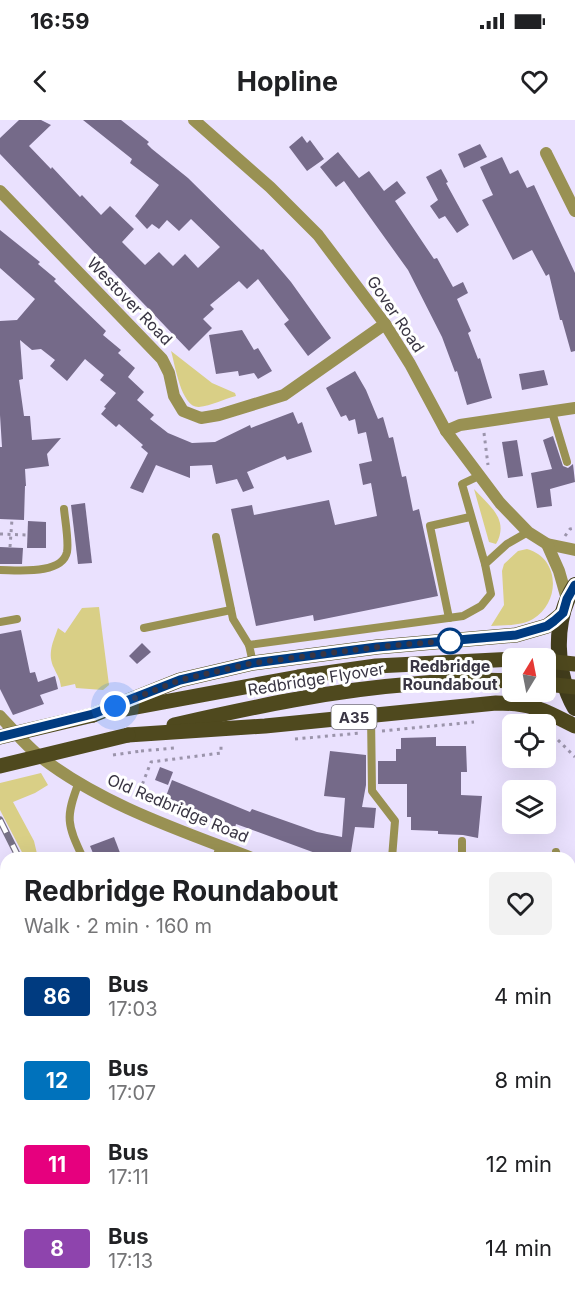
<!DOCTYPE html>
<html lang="en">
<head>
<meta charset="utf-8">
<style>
  body { margin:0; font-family:Inter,sans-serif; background:#f2f2f2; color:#202124; height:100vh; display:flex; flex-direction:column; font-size:22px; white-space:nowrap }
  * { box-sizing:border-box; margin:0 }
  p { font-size:20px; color:#757577 }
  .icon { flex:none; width:33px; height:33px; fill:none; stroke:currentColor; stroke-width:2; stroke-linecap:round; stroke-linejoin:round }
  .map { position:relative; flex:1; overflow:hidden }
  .sheet { position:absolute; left:0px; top:732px; width:576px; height:450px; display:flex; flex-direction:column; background:#fff; border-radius:18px 18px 0 0; box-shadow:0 6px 24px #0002 }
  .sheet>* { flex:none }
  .badge { padding:0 12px; border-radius:4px; font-size:21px; line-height:39px }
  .needle { width:39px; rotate:10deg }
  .controls { position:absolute; left:502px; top:528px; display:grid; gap:12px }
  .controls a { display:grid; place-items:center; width:54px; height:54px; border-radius:9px; background:#fff; box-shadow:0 6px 24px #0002; font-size:30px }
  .you { position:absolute; width:30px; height:30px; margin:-15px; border:4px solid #fff; border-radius:50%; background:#1a73e8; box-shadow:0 0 0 9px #1a73e833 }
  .map>.badge { position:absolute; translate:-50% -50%; box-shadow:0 0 0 3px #fff }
  .round { display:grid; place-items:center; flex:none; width:63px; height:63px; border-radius:9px; background:#f2f2f2 }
  .head { display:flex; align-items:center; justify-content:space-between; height:102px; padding:0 24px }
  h1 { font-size:28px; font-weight:700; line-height:45px }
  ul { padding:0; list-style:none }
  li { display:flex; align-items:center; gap:18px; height:84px; padding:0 24px }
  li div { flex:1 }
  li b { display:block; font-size:22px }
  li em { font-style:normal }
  li .badge { min-width:66px; font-weight:700; text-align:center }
  .status { display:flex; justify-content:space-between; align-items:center; height:42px; padding:0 30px; background:#fff; direction:ltr }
  .status svg { height:16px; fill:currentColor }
  header { display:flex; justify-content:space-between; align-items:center; height:78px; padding:0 24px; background:#fff; font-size:27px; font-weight:700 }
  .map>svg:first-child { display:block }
  .green { fill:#d9cf86 }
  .water { fill:#b796ec; stroke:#9179b9; stroke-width:1.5 }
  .building { fill:#756a89 }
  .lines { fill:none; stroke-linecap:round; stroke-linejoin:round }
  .path { stroke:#9b94ab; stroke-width:3; stroke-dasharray:3 4.5; stroke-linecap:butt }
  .service { stroke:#999153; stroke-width:8 }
  .minor { stroke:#999153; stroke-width:12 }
  .tertiary { stroke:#999153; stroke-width:12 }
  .primary { stroke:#4f491e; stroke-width:15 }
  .trunk { stroke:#423d1c; stroke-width:16 }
  .rail-casing { stroke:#777185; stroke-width:7 }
  .rail { stroke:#fff; stroke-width:4.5; stroke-dasharray:14; stroke-linecap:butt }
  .path-bridge { stroke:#9b94ab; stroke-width:3; stroke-dasharray:3 4.5; stroke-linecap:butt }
  .primary-bridge { stroke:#4f491e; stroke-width:15 }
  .line-casing { stroke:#fff; stroke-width:14 }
  .line { stroke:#003b80; stroke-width:9 }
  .walk { stroke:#393543; stroke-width:6; stroke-dasharray:0 10.8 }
  .stop-dot { fill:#fff; stroke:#003b80; stroke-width:3 }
  .labels { text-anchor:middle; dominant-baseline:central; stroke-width:6; stroke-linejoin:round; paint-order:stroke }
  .shield { fill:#fff; stroke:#74727b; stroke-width:1.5 }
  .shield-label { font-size:15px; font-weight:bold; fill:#393543 }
  .street-label { font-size:16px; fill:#393543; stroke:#fff }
  .stop-label { font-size:16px; font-weight:bold; fill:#393543; stroke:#fff }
</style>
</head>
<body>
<div class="status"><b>16:59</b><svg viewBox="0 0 49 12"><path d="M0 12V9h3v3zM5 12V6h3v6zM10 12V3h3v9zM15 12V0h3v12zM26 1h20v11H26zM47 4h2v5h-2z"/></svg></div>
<header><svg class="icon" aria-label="back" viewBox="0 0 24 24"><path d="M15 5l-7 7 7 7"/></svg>Hopline<svg class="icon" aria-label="heart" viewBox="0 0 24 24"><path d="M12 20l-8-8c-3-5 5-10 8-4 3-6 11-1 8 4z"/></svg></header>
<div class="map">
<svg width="575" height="1182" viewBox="0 0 575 1182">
  <rect width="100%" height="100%" fill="#eae1fe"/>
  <!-- green -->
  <g class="green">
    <path d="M171,231L212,263L235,273L236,276C224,279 211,286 199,287C181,288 175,244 171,231Z"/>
    <path d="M474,369C489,386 510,399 496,424L489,422Z"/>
    <path d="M527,429C560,438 561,482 533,499C521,506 505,505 491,506L504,485L502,451L504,444L518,431Z"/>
    <path d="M99,487L109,565L103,570L76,568L75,564L61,567C60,558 57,555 54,548C47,534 53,522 58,508L65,513L82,488Z"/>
    <polygon points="41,653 48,665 35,673 13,682 34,721 38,738 25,738 0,690 0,663"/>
    <polygon points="115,1176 263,1176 256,1182 118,1182"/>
  </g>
  <!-- water -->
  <polygon class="water" points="0,751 6,761 6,880 2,880 6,931 6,1176 115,1176 118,1182 0,1182"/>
  <!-- building -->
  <g class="building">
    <polygon points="19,0 41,0 51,5 29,26 51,49 52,47 80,77 82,75 101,95 110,86 134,109 122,122 145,145 159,132 173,146 185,134 198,148 220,127 191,99 179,111 167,100 159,109 152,104 147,109 135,96 159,65 130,43 132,39 83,0 121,0 149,22 147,24 152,29 188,58 261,130 263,129 291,162 331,218 308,236 284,204 289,200 258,159 247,169 239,161 210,185 214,189 203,199 212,208 189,231 0,34 0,18"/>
    <polygon points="302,16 307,23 310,20 324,39 307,51 289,27"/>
    <polygon points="480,24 487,37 464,48 458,34"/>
    <polygon points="338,32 359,58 369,51 384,71 397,61 406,73 395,81 434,139 437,138 453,167 463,162 468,173 457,179 471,211 468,213 478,239 480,238 492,278 467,285 457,251 455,252 442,217 408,150 344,61 336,67 320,47"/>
    <polygon points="502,37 510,54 518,50 527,68 534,65 575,153 575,231 571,232 562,200 560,200 549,154 546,156 532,130 513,140 482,80 493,75 480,47"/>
    <polygon points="441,49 448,62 446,63 469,105 457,113 445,96 439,99 430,86 438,80 426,57"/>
    <polygon points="0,110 40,142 38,144 56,159 54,161 106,211 103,215 121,230 118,233 135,248 128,257 144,272 137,280 154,295 150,299 168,313 192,323 215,322 250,305 251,308 293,292 298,304 302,302 312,332 287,340 285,336 247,352 254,368 243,372 237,359 216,364 212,345 190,346 190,358 156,345 143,373 130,368 148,333 141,327 143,325 119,304 116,307 101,294 106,288 104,287 116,273 100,260 104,255 85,239 67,261 50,246 55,240 41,229 32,230 20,220 23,259 19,260 24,296 30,296 32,320 61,318 47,334 49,346 25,349 26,366 25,366 24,400 0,399 0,327 2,327 0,295 0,201 17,200 35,179 0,148"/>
    <polygon points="242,210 254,230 258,228 272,251 258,259 254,253 239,256 238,251 216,254 209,215"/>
    <polygon points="544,250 548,265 522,270 519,254"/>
    <polygon points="355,251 366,270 378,299 383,297 389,318 393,317 402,357 406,356 413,391 419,389 438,476 314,501 313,495 256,506 231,389 252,385 254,395 329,380 335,405 377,396 371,363 363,365 359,344 372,341 366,312 358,314 355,299 349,301 346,295 341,297 326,268"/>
    <polygon points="553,316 563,346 568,348 573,344 575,362 550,369 552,386 537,388 531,353 552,349 543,320"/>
    <polygon points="517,320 523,356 508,358 502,322"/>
    <polygon points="85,383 92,443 78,444 71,385"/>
    <polygon points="28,401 46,402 46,428 27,428"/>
    <polygon points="0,427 23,428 22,444 0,444"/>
    <polygon points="21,510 30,553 35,552 38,562 55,556 58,569 40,575 44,584 13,595 0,569 0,514"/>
    <polygon points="142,523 151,532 137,544 129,536"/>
    <polygon points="436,617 436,626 466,626 467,652 461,652 461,675 482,676 478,718 463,715 438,714 438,711 411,710 411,697 407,697 407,664 378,664 378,641 396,641 396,629 401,629 401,618"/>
    <polygon points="330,631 366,635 366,665 362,687 376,688 374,708 355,707 350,738 317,738 318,734 236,704 235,708 165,679 172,660 250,692 252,689 317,712 342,717 345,678 324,676"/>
    <polygon points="160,647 173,652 168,665 155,660"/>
    <polygon points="114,717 122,738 95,738 90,726"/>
  </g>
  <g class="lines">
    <!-- path -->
    <g class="path">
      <polyline points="484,313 488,345"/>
      <polyline points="0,414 27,415"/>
      <polyline points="565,416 570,409 575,408"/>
      <polyline points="10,427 12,399"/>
      <polyline points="382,611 474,602"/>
      <polyline points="546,611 558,620 575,637"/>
      <polyline points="295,619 361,613"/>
      <polyline points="141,631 175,628"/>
      <polyline points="137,678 151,642 221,633 221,624"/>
      <polyline points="120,1176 122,1182"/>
    </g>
    <!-- service -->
    <g class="service">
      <polyline points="552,292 567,342"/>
      <polyline points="479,356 462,364 485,444"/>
      <polyline points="216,417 233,499 249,525"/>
      <path d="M0,450C18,450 62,455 67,432C69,421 65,400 64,389"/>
      <polyline points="449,498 430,406 470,397"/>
      <polyline points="0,502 17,499"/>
      <polyline points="144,508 231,490"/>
      <polyline points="253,543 249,525 463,496 481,486 491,474 485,444 507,424 528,412"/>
      <polyline points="371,595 372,671 395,701 392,738"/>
      <path d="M79,662C65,698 67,704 83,738"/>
      <polyline points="556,732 557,738"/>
      <polyline points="216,738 220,726"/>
      <polyline points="462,738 462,721"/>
      <polyline points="325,1176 330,1182"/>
      <polyline points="410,1176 415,1182"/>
      <polyline points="447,1176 454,1182"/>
      <polyline points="270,1182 276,1176"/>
    </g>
    <!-- minor -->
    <g class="minor">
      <polyline points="546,33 575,91"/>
      <polyline points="0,71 162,239 169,253 174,276 183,291 201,298 219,295 284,275 385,204"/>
      <polyline points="446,311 460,305 575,288"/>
      <path d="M0,596C12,609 24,623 38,635C100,684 179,710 252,738"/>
      <polyline points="570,804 575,806"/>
      <polyline points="570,905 575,877"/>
      <polyline points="570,1040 575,1028"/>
    </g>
    <!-- tertiary -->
    <g class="tertiary">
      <polyline points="194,0 270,67 318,115 385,204 410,244 446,311 500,383 528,412 547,424 575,430"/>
      <polyline points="547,424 559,451 567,479"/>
    </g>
    <!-- primary -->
    <g class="primary">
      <polyline points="126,589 298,557 376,546 513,539"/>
      <polyline points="93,595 180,560 253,543 377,527 516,515 547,506 563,493"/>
      <path d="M174,605C253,587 332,570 413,564C446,561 480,559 513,561"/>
      <path d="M128,615L265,606L496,583C533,583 543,590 575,606"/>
    </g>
    <!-- trunk -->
    <path class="trunk" d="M575,465C552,501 555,553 575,588"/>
    <!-- rail casing -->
    <g class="rail-casing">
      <g id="rail">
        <polyline points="0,700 19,738"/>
        <polyline points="0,898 6,899"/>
        <polyline points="531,1176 538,1182"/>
        <polyline points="569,1176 575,1181"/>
      </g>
    </g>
    <!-- rail -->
    <use href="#rail" class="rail"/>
    <!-- path-bridge -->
    <polyline class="path-bridge" points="113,635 141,631"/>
    <!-- primary-bridge -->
    <g class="primary-bridge">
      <polyline points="546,541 575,544"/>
      <polyline points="546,564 575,567"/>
      <polyline points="0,617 93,595"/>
      <polyline points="0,646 128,615"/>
    </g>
  </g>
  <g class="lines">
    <!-- line casing -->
    <g class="line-casing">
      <polyline id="line" points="0,617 93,594 180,560 253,543 377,527 516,515 547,506 554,501 563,493 567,479 575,465"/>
    </g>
    <!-- line -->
    <use href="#line" class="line"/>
    <!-- walk -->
    <polyline class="walk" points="115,586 180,560 253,543 377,527 455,520 450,521"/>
  </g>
  <!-- markers -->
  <circle class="stop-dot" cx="450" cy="521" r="12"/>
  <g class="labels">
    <!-- shield labels -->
    <rect class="shield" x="331.5" y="585" width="45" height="24" rx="4.5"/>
    <g class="shield-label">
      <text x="354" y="597">A35</text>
    </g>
    <!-- street labels -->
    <g class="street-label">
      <text transform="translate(130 181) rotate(46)">Westover Road</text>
      <text transform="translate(396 194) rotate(56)">Gover Road</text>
      <text transform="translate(316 559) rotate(-9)">Redbridge Flyover</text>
      <text transform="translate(178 688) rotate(23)">Old Redbridge Road</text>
    </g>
    <!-- stop labels -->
    <g class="stop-label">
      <text x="450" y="546">Redbridge<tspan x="450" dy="18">Roundabout</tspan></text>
    </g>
  </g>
</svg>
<div class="controls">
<a><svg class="needle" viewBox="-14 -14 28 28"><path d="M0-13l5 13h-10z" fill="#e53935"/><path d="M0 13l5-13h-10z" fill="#757577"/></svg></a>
<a><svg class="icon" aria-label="locate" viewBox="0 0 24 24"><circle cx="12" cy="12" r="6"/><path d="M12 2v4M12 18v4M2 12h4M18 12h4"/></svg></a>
<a><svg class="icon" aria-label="layers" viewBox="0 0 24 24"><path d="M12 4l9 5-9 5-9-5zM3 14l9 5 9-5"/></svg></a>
</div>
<div class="you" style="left:115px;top:586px"></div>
<section class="sheet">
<div class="head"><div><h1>Redbridge Roundabout</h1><p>Walk · 2 min · 160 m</p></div><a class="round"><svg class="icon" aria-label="heart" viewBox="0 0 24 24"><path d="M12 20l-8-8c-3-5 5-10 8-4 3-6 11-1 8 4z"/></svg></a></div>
<ul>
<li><span class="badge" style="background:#003b80;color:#fff">86</span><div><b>Bus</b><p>17:03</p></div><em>4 min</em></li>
<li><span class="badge" style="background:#0072bc;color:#fff">12</span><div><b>Bus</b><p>17:07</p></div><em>8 min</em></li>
<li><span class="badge" style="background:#e6007e;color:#fff">11</span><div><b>Bus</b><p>17:11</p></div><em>12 min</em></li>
<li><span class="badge" style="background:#8e44ad;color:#fff">8</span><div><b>Bus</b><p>17:13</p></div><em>14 min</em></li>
</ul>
</section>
</div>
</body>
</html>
